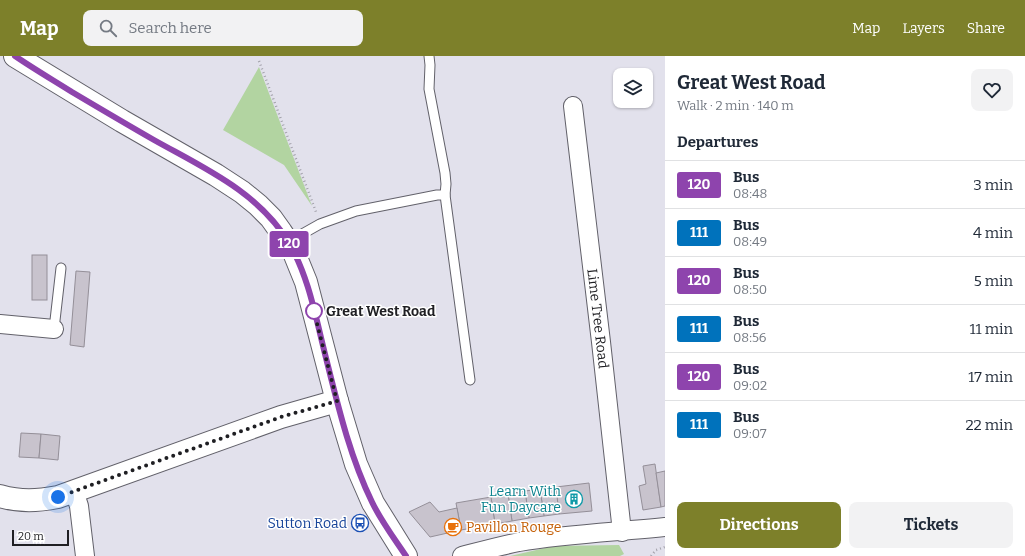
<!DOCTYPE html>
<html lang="en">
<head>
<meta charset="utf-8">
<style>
  body { margin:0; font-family:Bitter,serif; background:#f2f2f3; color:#1f2937; height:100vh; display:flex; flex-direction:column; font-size:15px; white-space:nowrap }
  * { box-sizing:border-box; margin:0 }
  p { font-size:13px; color:#747a83 }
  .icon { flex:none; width:22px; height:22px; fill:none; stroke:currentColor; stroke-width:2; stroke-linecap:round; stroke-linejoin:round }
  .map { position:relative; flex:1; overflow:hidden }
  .side { display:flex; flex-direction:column; background:#fff; width:360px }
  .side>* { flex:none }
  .badge { padding:0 8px; border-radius:3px; font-size:14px; line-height:26px }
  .fabs { position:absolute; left:613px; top:12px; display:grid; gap:8px }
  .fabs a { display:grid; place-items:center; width:40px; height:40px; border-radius:8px; background:#fff; box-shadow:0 1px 3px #0004; font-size:20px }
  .scale { position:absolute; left:12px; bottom:10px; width:57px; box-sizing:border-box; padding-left:4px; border:2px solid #1f1f23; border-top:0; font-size:11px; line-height:14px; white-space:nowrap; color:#1f1f23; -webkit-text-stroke:3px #fff; paint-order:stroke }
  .you { position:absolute; width:20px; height:20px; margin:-10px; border:3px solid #fff; border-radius:50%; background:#1a73e8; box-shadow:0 0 0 6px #1a73e833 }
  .map>.badge { position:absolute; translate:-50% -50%; box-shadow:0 0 0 2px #fff }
  h2 { padding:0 12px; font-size:15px; line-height:36px }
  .round { display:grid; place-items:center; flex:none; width:42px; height:42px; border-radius:8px; background:#f2f2f3 }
  .summary { display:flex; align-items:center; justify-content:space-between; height:68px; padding:0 12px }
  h1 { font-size:19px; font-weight:700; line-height:30px }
  .button { display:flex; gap:8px; margin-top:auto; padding:8px 12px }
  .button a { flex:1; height:46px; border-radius:8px; background:#7d802a; color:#fff; font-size:16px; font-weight:700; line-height:46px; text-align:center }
  .button a+a { background:#f2f2f3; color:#1f2937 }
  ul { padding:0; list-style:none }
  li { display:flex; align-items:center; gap:12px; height:48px; padding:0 12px; border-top:1px solid #e0e1e3 }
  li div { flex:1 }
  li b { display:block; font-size:15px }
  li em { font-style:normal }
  li .badge { min-width:44px; font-weight:700; text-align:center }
  header { display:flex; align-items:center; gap:24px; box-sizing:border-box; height:56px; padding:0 20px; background:#7d802a; color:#fff }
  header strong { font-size:19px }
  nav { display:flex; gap:22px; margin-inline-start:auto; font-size:14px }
  .search { width:280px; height:36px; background:#f2f2f3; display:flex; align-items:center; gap:10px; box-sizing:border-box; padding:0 14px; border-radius:8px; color:#747a83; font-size:15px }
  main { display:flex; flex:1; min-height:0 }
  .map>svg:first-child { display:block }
  .green { fill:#b2d4a1 }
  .building { fill:#c8c3cd; stroke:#948f98 }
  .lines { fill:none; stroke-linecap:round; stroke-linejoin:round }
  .lane-casing { stroke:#62616a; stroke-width:11 }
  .street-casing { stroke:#62616a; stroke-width:20 }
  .secondary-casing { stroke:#62616a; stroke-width:24 }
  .primary-casing { stroke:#62616a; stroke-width:24 }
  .path { stroke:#a2a1aa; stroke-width:2.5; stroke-dasharray:1 3; stroke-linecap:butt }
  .lane { stroke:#fff; stroke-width:9 }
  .street { stroke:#fff; stroke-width:18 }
  .secondary { stroke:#fff; stroke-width:22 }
  .primary { stroke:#fff; stroke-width:22 }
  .line-casing { stroke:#fff; stroke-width:9 }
  .line { stroke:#8e44ad; stroke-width:6 }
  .walk { stroke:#1f1f23; stroke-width:4; stroke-dasharray:0 7.2 }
  .stop-dot { fill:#fff; stroke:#8e44ad; stroke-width:2 }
  .labels { text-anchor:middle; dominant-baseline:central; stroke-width:3; stroke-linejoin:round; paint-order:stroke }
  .stop-label { font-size:14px; font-weight:bold; fill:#1f1f23; stroke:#fff; text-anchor:start }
  .street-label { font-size:14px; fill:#1f1f23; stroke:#fff }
  .culture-label { font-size:14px; fill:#0d838f; stroke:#fff; text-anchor:end }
  .transit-label { font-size:14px; fill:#164399; stroke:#fff; text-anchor:end }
  .food-label { font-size:14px; fill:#c56008; stroke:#fff; text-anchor:start }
</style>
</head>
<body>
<header>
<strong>Map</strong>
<div class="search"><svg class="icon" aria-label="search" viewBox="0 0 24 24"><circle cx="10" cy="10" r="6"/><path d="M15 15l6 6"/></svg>Search here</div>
<nav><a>Map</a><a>Layers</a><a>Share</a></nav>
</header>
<main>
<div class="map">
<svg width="665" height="500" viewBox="0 0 665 500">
  <rect width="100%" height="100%" fill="#e2e1ec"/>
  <!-- green -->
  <g class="green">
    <polygon points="259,11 312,150 284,109 223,74"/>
    <polygon points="619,489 624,498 620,500 510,500 554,490"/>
  </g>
  <!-- building -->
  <g class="building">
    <rect x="32" y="199" width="15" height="45"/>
    <polygon points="76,215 90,216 84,291 70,289"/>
    <polygon points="21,377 41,378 39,402 19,401"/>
    <polygon points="41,378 60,380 58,404 39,402"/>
    <polygon points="655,408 661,451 643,454 639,430 646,428 643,410"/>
    <polygon points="665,415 665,450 661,451 656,417"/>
    <polygon points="589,427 592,455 559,458 556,431"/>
    <polygon points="556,431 559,458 544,460 540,433"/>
    <polygon points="540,433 544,460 529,462 525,435"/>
    <polygon points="525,435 529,462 512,465 508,438"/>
    <polygon points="508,438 512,465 495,468 491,441"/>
    <polygon points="491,441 495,468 461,474 456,447"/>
    <polygon points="430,446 439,456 457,452 461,474 430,481 409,456"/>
  </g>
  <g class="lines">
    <!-- lane casing -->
    <g class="lane-casing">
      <g id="lane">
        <polyline points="429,0 430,9 429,33 445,117 446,128 445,139"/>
        <polyline points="288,186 320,168 356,155 437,139 445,139 470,324"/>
        <polyline points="54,273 61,212"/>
      </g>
    </g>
    <!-- street casing -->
    <g class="street-casing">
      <g id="street">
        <path id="s1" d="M573,50L601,286L622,476"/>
        <polyline points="0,268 54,273"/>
        <polyline points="74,435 79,450 85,500"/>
        <path d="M462,500C481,495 499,490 519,486C567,478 617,476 665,471"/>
      </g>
    </g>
    <!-- secondary casing -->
    <g class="secondary-casing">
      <path id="secondary" d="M0,440C21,446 37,445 58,441L281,361L337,345"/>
    </g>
    <!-- primary casing -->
    <g class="primary-casing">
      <polyline id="primary" points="15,0 122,65 216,119 242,136 258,149 271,162 281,176 293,194 306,226 337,345 356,408 373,447 406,500"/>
    </g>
    <!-- path -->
    <g class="path">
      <polyline points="259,5 316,156"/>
      <polyline points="651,500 656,494 665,491"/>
    </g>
    <!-- lane -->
    <use href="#lane" class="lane"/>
    <!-- street -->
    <use href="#street" class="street"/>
    <!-- secondary -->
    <use href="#secondary" class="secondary"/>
    <!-- primary -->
    <use href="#primary" class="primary"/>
  </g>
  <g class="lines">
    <!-- line casing -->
    <g class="line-casing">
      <path id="line" d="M15,0C34,13 53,24 72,36C99,52 126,68 154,84C202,111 259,136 289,187C309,221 316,263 326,302C338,350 350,401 372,446C381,465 394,482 406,500"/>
    </g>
    <!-- line -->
    <use href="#line" class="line"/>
    <!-- walk -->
    <polyline class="walk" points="58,441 281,361 337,345 313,252 314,255"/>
  </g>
  <!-- icons -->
  <defs>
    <g id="building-ring" transform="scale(0.9)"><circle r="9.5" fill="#fff" stroke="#0f9aa8" stroke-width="1.5"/><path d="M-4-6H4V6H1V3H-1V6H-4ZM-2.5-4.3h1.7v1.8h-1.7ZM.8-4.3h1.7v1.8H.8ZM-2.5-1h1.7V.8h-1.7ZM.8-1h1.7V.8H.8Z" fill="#0f9aa8"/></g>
    <g id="bus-ring" transform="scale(0.9)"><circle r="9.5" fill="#fff" stroke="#1a4fb4" stroke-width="1.5"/><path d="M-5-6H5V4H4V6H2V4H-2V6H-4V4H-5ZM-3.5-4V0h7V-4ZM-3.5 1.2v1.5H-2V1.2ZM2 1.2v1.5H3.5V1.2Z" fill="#1a4fb4"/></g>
    <g id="cafe-ring" transform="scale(0.9)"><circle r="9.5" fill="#fff" stroke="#e8710a" stroke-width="1.5"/><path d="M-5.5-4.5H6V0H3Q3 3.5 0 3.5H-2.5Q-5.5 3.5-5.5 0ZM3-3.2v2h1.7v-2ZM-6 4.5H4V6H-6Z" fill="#e8710a"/></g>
  </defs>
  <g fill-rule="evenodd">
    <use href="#building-ring" x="574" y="443"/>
    <use href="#bus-ring" x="360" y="467"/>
    <use href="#cafe-ring" x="453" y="471"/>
  </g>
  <!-- markers -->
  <circle class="stop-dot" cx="314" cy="255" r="8"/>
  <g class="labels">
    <!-- stop labels -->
    <g class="stop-label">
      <text x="326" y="255">Great West Road</text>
    </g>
    <!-- street labels -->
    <g class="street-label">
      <text stroke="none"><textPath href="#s1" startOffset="214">Lime Tree Road</textPath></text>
    </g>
    <!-- culture labels -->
    <g class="culture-label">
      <text x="561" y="435">Learn With<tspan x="561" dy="16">Fun Daycare</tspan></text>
    </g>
    <!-- transit labels -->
    <g class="transit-label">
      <text x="347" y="467">Sutton Road</text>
    </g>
    <!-- food labels -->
    <g class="food-label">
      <text x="466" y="471">Pavillon Rouge</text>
    </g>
  </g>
</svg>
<div class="fabs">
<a><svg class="icon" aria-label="layers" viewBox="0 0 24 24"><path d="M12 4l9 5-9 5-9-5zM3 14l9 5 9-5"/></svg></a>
</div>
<div class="scale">20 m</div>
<div class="you" style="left:58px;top:441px"></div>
<b class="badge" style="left:289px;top:188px;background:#8e44ad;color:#fff">120</b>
</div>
<section class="side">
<div class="summary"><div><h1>Great West Road</h1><p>Walk · 2 min · 140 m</p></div><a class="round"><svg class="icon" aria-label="heart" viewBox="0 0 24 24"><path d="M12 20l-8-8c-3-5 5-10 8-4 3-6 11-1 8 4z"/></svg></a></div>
<h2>Departures</h2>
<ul>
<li><span class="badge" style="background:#8e44ad;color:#fff">120</span><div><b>Bus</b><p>08:48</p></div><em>3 min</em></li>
<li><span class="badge" style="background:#0072bc;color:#fff">111</span><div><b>Bus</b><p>08:49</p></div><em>4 min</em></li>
<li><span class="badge" style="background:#8e44ad;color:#fff">120</span><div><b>Bus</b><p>08:50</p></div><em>5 min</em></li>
<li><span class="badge" style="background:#0072bc;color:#fff">111</span><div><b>Bus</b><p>08:56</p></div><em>11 min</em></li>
<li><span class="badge" style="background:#8e44ad;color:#fff">120</span><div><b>Bus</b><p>09:02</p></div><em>17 min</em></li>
<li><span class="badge" style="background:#0072bc;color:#fff">111</span><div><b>Bus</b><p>09:07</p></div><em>22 min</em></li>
</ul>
<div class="button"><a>Directions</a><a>Tickets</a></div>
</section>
</main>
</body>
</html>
